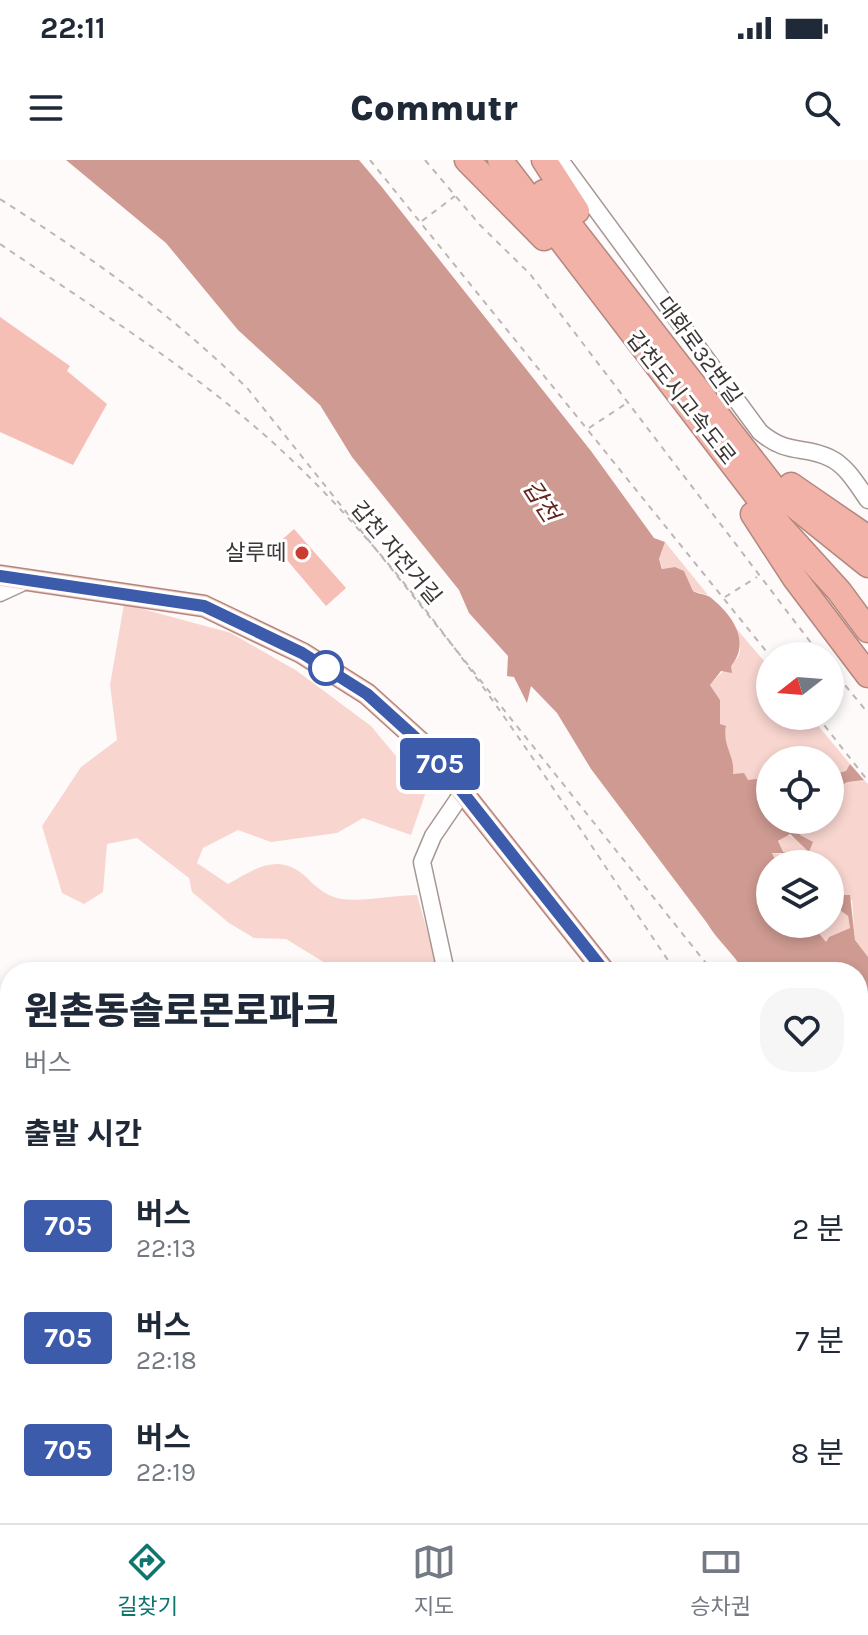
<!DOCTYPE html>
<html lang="ko">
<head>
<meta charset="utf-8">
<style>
  body { margin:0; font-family:Karla,"Noto Sans KR",sans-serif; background:#f6f6f7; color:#1f2937; height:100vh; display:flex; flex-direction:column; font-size:30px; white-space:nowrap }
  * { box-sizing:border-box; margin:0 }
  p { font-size:26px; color:#747a83 }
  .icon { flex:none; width:44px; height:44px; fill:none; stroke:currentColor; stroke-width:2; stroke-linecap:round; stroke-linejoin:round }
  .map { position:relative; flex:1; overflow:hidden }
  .panel { position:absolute; left:0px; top:802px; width:868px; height:562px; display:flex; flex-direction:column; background:#fff; border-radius:32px 32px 0 0; box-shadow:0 4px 12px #0003 }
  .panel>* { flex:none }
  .badge { padding:0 16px; border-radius:6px; font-size:28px; line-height:52px }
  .needle { width:52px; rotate:253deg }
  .fabs { position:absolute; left:756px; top:482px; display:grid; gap:16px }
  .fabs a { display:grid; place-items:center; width:88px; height:88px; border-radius:50%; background:#fff; box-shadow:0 4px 12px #0003; font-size:40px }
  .map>.badge { position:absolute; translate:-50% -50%; box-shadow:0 0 0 4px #fff }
  h2 { padding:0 24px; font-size:30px; line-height:72px }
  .round { display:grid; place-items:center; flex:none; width:84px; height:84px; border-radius:32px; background:#f6f6f7 }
  .summary { display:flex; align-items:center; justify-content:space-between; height:136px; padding:0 24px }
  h1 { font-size:38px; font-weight:800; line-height:60px }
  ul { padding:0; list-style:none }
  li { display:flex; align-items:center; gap:24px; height:112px; padding:0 24px }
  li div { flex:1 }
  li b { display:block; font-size:30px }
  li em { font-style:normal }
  li .badge { min-width:88px; font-weight:700; text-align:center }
  .status { display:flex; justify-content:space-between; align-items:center; height:56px; padding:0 40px; background:#fff; direction:ltr }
  .status svg { height:22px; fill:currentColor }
  header { display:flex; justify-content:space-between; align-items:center; height:104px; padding:0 24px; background:#fff; font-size:36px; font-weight:800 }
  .menu { display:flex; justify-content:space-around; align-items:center; height:112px; border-top:2px solid #e0e1e3; background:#fff; font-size:22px; color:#747a83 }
  .menu a { display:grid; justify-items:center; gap:4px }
  .menu .active { color:#0f766e }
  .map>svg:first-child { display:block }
  .green { fill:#f8d5cf }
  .water { fill:#ce9a91 }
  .building { fill:#f6bfb6 }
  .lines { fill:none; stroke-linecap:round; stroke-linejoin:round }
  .minor-casing { stroke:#a59794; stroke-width:19 }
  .major-casing { stroke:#b2877f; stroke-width:23 }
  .highway-casing { stroke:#b2877f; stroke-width:27 }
  .path { stroke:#bbb7b6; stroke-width:2; stroke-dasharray:6 6; stroke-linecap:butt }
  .minor { stroke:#fff; stroke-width:16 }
  .major { stroke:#f7d1ca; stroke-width:20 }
  .highway { stroke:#f2b2a7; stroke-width:24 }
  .line-casing { stroke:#fff; stroke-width:18 }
  .line { stroke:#3d5bab; stroke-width:12 }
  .poi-dot { fill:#ca3d2f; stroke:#fff; stroke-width:3 }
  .stop-dot { fill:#fff; stroke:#3d5bab; stroke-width:4 }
  .labels { text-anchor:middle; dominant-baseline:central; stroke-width:6; stroke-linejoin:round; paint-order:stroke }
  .street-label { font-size:22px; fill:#3c3635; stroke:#fff }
  .poi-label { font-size:22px; fill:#3c3635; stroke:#fff; text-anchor:end }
  .water-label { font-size:24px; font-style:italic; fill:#64241c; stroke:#fff }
</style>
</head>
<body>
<div class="status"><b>22:11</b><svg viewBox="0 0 49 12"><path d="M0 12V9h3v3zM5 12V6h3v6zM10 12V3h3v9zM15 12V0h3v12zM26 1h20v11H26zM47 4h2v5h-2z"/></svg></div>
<header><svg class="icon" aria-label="menu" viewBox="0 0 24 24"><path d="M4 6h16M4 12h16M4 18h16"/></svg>Commutr<svg class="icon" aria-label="search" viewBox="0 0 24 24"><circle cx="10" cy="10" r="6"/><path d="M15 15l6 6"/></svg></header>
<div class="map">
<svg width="868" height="1363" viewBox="0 0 868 1363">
  <rect width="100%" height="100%" fill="#fefafa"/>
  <!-- green -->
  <g class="green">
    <polygon points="665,382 708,435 693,431 684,411 675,407 663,409 659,399"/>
    <path d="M124,444L231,473L297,511L371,566L426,632L411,675L363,658L337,673L271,682L238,670L203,688L197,703L228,724C256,708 279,692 306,717C315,726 325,735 337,738C355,743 395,735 417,735L439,812H363L330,806L286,779L254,778L229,763L192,732L189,718L137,678L107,684L103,732L84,744L62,733L42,666L81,607L117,580L110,525Z"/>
    <path d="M735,467L770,508V556H810L850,604L846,611L830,615V600H770V643L763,631L766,626L733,615L730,594L723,584L726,567L720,564V540L710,525C730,499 750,504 735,467Z"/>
    <polygon points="864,620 868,624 868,797 855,780 852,740 830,735 830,704 777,704 772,693 782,694 777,684 786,673 808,688 812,682 800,675 800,660 830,660 830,630 848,622"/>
    <polygon points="830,743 848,756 850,768 829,777 826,782 797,768 797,764 830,764"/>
    <polygon points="10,913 10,1307 0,1302 0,915"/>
    <polygon points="96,1354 362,1354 372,1363 107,1363"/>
    <polygon points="366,1354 587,1354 588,1363 377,1363"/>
    <polygon points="590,1354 774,1354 773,1363 591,1363"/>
  </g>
  <!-- water -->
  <g class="water">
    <path d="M66,0H359L381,26L591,291L654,378L665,382L659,399L662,409L675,407L684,411L693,431C698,434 705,434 710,437C733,455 751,482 731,506L732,513L721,511L710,525L720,540V564L726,566C722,586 735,595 733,614L744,613L748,620L756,619L766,625L763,631L770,643V660H800L804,669L800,675L813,682L809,692L790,674L778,681L783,692L787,693H772L777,704H770V764H797L798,768L810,774L816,770L826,782L829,777L850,768L848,756L830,743V735H850L855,780L868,797V995H858V812H744C734,793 718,782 707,763L591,609L557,553L531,526L527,543L514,517L507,516L508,496L469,453L459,430L352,297L320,245L238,170L166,83Z"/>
    <polygon points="850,604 864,620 848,622 830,630 830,615 846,611"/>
  </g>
  <!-- building -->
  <g class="building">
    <polygon points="0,157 70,206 67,211 107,244 73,305 0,272"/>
    <polygon points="294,369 346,428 326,446 275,386"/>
    <polygon points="447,1354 536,1354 535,1363 453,1363"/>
  </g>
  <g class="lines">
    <!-- minor casing -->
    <g class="minor-casing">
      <g id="minor">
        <path d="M560,0L760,272C788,296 804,285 830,298C847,306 858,326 868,340"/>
        <polyline points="0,433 28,420"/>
        <polyline points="446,812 422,702 433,676 463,632"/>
        <polyline points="858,1318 868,1319"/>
        <polyline points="445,1354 451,1363"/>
        <polyline points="794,1363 796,1354"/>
      </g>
    </g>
    <!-- major casing -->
    <g class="major-casing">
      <g id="major">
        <polyline points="0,416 204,446 302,493 367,534 430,591 605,812"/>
        <polyline points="858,1259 868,1274"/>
      </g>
    </g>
    <!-- highway casing -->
    <g class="highway-casing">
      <g id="highway">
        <polyline points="467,0 544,78"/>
        <polyline points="500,0 780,366 839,431 868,470"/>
        <polyline points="544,0 577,51"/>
        <polyline points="544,32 777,332 868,405"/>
        <polyline points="791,325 868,378"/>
        <polyline points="753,354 794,417 868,515"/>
      </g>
    </g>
    <!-- path -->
    <g class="path">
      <polyline points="370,0 770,496"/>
      <polyline points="425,0 480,65 530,114 821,496"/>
      <path d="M0,39C93,99 168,151 248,229L713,812"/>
      <polyline points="422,61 455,36"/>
      <path d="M0,84C91,146 186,205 269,279C429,422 555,635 676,812"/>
      <polyline points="589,268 627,243"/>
      <polyline points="725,437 757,417"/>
      <polyline points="830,507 868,553"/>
      <polyline points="817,556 868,621"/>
      <polyline points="858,1046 868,1058"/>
      <polyline points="858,1172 868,1189"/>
    </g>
    <!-- minor -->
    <use href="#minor" class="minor"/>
    <!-- major -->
    <use href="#major" class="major"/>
    <!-- highway -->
    <use href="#highway" class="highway"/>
  </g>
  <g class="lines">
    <!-- line casing -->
    <g class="line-casing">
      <polyline id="line" points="0,416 204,446 302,493 367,534 430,591 605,812"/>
    </g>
    <!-- line -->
    <use href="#line" class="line"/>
  </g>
  <!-- markers -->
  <circle class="poi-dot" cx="302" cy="393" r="8"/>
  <circle class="stop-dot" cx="326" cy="508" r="16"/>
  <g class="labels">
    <!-- street labels -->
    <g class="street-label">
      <text transform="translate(699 191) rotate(54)">대화로32번길</text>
      <text transform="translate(681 238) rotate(52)">갑천도시고속도로</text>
      <text transform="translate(396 393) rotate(50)">갑천 자전거길</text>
    </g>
    <!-- poi labels -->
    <g class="poi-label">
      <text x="286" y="393">살루떼</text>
    </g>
    <!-- water labels -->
    <g class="water-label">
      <text transform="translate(541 341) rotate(57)">갑천</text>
    </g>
  </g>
</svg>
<div class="fabs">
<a><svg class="needle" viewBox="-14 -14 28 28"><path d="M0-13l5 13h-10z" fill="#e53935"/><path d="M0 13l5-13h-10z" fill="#747a83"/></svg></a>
<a><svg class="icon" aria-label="locate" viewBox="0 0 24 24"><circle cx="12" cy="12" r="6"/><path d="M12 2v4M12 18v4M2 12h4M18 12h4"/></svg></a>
<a><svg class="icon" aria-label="layers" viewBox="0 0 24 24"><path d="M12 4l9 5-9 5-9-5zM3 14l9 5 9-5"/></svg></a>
</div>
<b class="badge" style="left:440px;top:604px;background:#3d5bab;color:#fff">705</b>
<section class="panel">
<div class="summary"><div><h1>원촌동솔로몬로파크</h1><p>버스</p></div><a class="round"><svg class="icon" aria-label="heart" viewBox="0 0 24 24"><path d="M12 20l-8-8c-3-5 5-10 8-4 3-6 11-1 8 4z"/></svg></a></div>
<h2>출발 시간</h2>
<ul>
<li><span class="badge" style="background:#3d5bab;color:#fff">705</span><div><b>버스</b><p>22:13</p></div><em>2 분</em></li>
<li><span class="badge" style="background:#3d5bab;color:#fff">705</span><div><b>버스</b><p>22:18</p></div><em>7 분</em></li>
<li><span class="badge" style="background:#3d5bab;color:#fff">705</span><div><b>버스</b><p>22:19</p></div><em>8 분</em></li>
</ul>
</section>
</div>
<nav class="menu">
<a class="active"><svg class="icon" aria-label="directions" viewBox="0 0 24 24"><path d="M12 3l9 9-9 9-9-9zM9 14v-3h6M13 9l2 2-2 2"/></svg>길찾기</a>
<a><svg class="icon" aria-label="map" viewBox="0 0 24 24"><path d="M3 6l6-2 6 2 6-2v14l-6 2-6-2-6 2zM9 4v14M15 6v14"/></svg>지도</a>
<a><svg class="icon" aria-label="tickets" viewBox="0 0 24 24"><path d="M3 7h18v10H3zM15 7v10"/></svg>승차권</a>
</nav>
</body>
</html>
